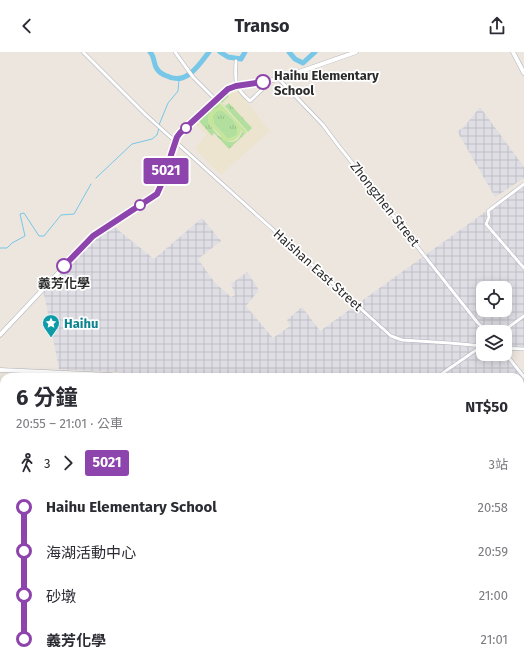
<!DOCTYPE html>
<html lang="zh-TW">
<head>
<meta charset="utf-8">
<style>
  body { margin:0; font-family:"Fira Sans","Noto Sans TC",sans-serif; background:#f7f7f7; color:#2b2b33; height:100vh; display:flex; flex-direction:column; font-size:15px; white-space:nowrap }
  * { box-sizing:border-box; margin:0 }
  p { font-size:13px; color:#7c7c81 }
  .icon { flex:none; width:22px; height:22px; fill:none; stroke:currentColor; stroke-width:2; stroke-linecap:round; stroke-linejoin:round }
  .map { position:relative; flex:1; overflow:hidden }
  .details { position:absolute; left:0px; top:321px; width:524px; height:296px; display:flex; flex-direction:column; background:#fff; border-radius:12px 12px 0 0; box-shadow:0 2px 10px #0003 }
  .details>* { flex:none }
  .badge { padding:0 8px; border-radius:3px; font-size:14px; line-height:26px }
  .fabs { position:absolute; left:476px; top:229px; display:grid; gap:8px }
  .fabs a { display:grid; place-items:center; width:36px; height:36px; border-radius:8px; background:#fff; box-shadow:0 2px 10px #0003; font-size:20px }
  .map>.badge { position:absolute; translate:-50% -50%; box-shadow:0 0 0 2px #fff }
  .legs { display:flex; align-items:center; gap:6px; height:44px; padding:0 16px; font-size:13px }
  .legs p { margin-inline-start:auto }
  .overview { display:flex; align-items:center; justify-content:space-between; height:68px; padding:0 16px }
  h1 { font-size:22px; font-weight:700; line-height:30px }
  ul { padding:0 16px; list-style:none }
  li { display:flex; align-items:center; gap:14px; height:44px; font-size:15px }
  li i { display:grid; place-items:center; width:6px; height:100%; margin:0 5px; background:currentColor }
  li i::after { content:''; width:10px; height:10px; margin:-5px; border:3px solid; border-radius:50%; background:#fff }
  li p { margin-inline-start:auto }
  li:first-child i { background:linear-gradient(#0000 50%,currentColor 0) }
  li:last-child i { background:linear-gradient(currentColor 50%,#0000 0) }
  header { display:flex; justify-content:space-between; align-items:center; height:52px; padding:0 16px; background:#fff; font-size:18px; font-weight:700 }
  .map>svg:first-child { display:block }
  .industrial { fill:url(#industrial-grid); fill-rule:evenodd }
  .education { fill:#ece4cf }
  .grass { fill:url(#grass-tufts) }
  .pitch { fill:#c4e69a; fill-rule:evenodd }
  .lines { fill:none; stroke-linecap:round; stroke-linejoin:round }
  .stream { stroke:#77c7e8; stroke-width:1 }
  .river { stroke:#77c7e8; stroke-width:5 }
  .street-casing { stroke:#b1b4be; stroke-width:4 }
  .secondary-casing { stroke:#b1b4be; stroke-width:5 }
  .street { stroke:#fff; stroke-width:3 }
  .secondary { stroke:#fff; stroke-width:4 }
  .line-1-casing { stroke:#fff; stroke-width:9 }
  .line-1 { stroke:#8e44ad; stroke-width:6 }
  .stop-1-dot { fill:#fff; stroke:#8e44ad; stroke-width:2 }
  .labels { text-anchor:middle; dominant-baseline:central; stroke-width:3.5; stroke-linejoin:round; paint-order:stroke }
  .stop-label { font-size:13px; font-weight:bold; fill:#2b2b2b; stroke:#fff; text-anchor:start }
  .street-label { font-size:13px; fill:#2b2b2b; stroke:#fff }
  .culture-label { font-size:13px; font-weight:bold; fill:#0d838f; stroke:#fff; text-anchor:start }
</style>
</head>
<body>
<header><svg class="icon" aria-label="back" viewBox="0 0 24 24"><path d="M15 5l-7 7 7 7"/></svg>Transo<svg class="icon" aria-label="share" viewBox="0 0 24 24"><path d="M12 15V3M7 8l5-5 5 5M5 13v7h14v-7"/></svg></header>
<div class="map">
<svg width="524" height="617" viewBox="0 0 524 617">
  <defs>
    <pattern id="industrial-grid" width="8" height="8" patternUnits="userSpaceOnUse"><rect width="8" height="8" fill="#e0dee5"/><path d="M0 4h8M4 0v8" fill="none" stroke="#c0bfc5"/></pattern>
    <pattern id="grass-tufts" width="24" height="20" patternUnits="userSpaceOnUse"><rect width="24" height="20" fill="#b2df9e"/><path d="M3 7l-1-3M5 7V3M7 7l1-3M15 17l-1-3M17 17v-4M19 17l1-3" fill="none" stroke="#99c088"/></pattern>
  </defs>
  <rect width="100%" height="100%" fill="#ece6de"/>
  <!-- industrial -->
  <g class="industrial">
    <polygon points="480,55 524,115 524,126 495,145 457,79 463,76"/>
    <path d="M524,132V295L505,294V280H483V302H505V299L524,322V511L520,513V325H130L122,321L115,320L59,317L43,237L52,229H56L61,223L62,219L96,186L112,173L154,207L202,166L221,189L198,207L215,231L231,245L235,243L231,232L247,220L259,238L246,254L273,286L290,274L287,268L302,255L320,279ZM483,236H505V258H483Z"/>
  </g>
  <!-- education -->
  <polygon class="education" points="236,36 270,79 221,123 195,97 206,83 195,71 226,41"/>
  <!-- grass -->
  <g class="grass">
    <polygon points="226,41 229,44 222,51 225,54 229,51 252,76 248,80 219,48"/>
    <path d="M216,51L220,55L210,60L208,69C214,82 235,103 242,79L245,82L229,97L214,81L212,84L198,68Z"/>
    <path d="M217,59H223C231,65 241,74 236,84L230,86H227L214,72L212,64Z"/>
  </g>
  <!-- pitch -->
  <path class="pitch" d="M218,49L247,80L245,82L241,78C240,86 232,92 224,88C222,87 220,83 218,81C215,78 211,75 209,71C205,63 213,57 220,55L216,51ZM217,59H223C231,65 241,74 236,84L230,86H227L214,72L213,64Z"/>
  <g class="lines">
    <!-- stream -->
    <g class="stream">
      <polyline points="159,73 168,51 178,39 179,27"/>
      <polyline points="96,126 132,92 152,87 157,83 159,76"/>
      <polyline points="0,196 7,196 12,191 25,184 20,162 24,161 39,184 44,184 61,163 74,162 91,132"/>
      <polyline points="0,450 4,453"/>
      <polyline points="520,572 524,575"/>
      <polyline points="159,613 170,615 174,617"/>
      <polyline points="438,617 442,613"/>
    </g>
    <!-- river -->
    <g class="river">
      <path d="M150,0C155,5 153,11 157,17C159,20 164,23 167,24C186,34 199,13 209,0"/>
      <polyline points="220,0 228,5 241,7 245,0"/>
      <polyline points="289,0 295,7 303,11 315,0"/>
    </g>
    <!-- street casing -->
    <g class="street-casing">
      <g id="street">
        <polyline points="83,0 146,63 391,284 402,288 450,291 483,294"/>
        <polyline points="175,0 193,25 216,48"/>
        <path d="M236,9C235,31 234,35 250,49L271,29"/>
        <polyline points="279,27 323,73 338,93 362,123 412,188 477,270 487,280"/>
        <polyline points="524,132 488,159 489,165 486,172 524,216"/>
        <polyline points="502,280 524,264"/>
        <polyline points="505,296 524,297"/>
        <polyline points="505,301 524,325"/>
        <polyline points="437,325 482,294"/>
        <polyline points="520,516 524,513"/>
        <polyline points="377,617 383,613"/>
      </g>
    </g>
    <!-- secondary casing -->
    <g class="secondary-casing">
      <g id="secondary">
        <polyline points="513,0 524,21"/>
        <polyline points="0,283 93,184 157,142 159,138 177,85 228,37 236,34 279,27 356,0"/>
        <polyline points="0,318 110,323 124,325"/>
        <polyline points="94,613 98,617"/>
        <polyline points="358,613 361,617"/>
      </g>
    </g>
    <!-- street -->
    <use href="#street" class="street"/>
    <!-- secondary -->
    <use href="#secondary" class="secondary"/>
  </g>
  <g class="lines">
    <!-- line-1 casing -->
    <g class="line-1-casing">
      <polyline id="line-1" points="64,214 93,184 157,142 161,133 177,85 180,81 228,37 236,34 263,30"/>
    </g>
    <!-- line-1 -->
    <use href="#line-1" class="line-1"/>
  </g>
  <!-- icons -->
  <defs>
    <g id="sight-pin" transform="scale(0.9)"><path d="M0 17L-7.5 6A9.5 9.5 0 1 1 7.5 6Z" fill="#0f9aa8" stroke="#fff"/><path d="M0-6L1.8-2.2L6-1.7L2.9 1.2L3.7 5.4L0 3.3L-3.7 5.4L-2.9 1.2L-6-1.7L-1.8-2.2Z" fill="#fff"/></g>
  </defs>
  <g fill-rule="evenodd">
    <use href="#sight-pin" x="51" y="271"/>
  </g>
  <!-- markers -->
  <g class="stop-1-dot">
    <circle cx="263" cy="30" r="7"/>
    <circle cx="186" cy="76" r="5"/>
    <circle cx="140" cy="153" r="5"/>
    <circle cx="64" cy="214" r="7"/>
  </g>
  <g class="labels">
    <!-- stop labels -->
    <g class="stop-label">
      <text x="274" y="23">Haihu Elementary<tspan x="274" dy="15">School</tspan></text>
      <text x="64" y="231" text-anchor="middle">義芳化學</text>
    </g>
    <!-- street labels -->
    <g class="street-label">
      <text transform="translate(385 152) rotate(52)">Zhongzhen Street</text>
      <text transform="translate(318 218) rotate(42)">Haishan East Street</text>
    </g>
    <!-- culture labels -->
    <g class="culture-label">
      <text x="64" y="271">Haihu</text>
    </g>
  </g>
</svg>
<div class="fabs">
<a><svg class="icon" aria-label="locate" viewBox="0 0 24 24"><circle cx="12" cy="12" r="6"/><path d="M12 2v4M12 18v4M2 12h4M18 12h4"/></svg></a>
<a><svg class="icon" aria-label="layers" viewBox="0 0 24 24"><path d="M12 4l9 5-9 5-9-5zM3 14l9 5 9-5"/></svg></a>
</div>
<b class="badge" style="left:166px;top:119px;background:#8e44ad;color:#fff">5021</b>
<section class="details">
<div class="overview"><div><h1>6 分鐘</h1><p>20:55 – 21:01 · 公車</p></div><b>NT$50</b></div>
<div class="legs"><svg class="icon" aria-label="walk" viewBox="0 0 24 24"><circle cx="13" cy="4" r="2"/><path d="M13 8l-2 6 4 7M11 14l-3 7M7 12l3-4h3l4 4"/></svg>3<svg class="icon" aria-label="forward" viewBox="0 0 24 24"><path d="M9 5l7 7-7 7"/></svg><b class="badge" style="background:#8e44ad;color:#fff">5021</b><p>3站</p></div>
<ul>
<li><i style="color:#8e44ad"></i><b>Haihu Elementary School</b><p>20:58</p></li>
<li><i style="color:#8e44ad"></i><span>海湖活動中心</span><p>20:59</p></li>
<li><i style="color:#8e44ad"></i><span>砂墩</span><p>21:00</p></li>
<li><i style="color:#8e44ad"></i><b>義芳化學</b><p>21:01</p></li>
</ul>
</section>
</div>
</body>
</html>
